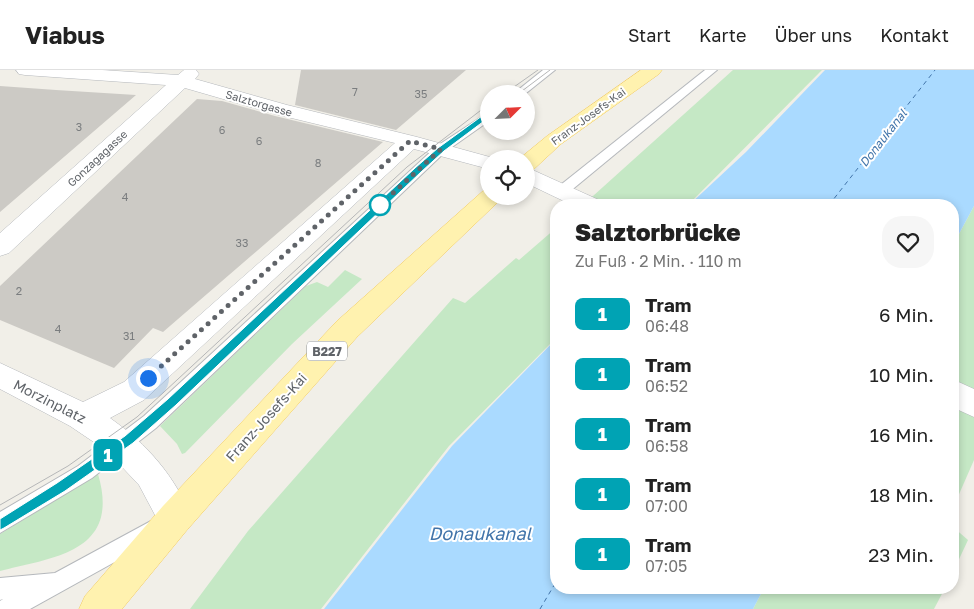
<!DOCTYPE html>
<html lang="de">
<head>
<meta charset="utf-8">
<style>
  body { margin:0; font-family:"Golos Text",sans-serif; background:#f6f6f6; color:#222; height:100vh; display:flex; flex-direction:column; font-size:19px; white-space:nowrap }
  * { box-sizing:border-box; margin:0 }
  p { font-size:16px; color:#767676 }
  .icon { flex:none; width:28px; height:28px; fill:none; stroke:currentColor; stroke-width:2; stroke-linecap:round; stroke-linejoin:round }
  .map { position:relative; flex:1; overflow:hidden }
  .panel { position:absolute; left:550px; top:129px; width:409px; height:395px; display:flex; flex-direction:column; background:#fff; border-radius:20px; box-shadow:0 2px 8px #0003 }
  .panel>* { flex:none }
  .badge { padding:0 10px; border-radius:8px; font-size:18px; line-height:32px }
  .needle { width:32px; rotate:66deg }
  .tools { position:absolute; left:480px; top:15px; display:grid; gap:10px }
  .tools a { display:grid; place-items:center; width:55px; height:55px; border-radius:50%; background:#fff; box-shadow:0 2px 8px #0003; font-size:25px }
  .you { position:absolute; width:25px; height:25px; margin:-12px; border:4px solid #fff; border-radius:50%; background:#1a73e8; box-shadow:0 0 0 8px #1a73e833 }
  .map>.badge { position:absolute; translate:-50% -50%; box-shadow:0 0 0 2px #fff }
  .round { display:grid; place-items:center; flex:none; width:52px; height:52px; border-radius:20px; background:#f6f6f6 }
  .headline { display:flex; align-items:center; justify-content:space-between; height:85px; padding:0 25px }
  h1 { font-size:24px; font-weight:800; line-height:38px }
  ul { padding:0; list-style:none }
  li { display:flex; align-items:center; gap:15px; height:60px; padding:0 25px }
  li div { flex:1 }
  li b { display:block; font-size:19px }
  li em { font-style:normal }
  li .badge { min-width:55px; font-weight:700; text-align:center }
  header { display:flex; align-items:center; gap:30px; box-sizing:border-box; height:70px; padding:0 25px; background:#fff; border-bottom:1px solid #e0e0e0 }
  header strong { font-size:24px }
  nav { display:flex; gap:28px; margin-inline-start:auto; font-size:18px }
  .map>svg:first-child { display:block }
  .green { fill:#c5e8c5 }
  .water { fill:#aadaff }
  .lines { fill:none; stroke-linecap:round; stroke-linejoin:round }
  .ferry { stroke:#4174aa; stroke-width:1; stroke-dasharray:4.5 4; stroke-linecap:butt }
  .building { fill:#cccac5 }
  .service-casing { stroke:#b5b8bc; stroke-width:2 }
  .minor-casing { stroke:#b5b8bc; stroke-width:1 }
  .tertiary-casing { stroke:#b5b8bc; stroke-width:1 }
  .primary-casing { stroke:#f2c960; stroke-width:1 }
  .service { fill:#fff; fill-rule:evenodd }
  .minor { fill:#fff; fill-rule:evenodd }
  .tertiary { fill:#fff; fill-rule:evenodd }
  .primary { fill:#fff2af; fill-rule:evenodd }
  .tram { stroke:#b6b7b8; stroke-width:1 }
  .line { fill:#00a3b4; stroke:#fff }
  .walk { stroke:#5f6368; stroke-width:5; stroke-dasharray:0 9 }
  .stop-dot { fill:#fff; stroke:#00a3b4; stroke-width:2.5 }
  .labels { text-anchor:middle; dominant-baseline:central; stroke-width:4; stroke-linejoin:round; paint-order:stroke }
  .number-label { font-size:11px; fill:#7a7d7f }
  .far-street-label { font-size:11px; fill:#5f6368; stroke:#fff }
  .far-water-label { font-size:12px; font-style:italic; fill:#4174aa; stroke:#fff }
  .shield { fill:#fff; stroke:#8f9295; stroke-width:1 }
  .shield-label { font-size:12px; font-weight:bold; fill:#5f6368 }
  .street-label { font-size:14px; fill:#5f6368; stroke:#fff }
  .near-water-label { font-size:18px; font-style:italic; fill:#4174aa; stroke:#fff }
</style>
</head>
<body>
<header>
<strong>Viabus</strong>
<nav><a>Start</a><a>Karte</a><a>Über uns</a><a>Kontakt</a></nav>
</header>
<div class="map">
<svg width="974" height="539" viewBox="0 0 974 539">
  <rect width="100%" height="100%" fill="#f1efe8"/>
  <!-- green -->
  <g class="green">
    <polygon points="733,0 822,0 688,135 583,135"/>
    <polygon points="974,136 974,390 953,438 953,175"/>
    <polygon points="556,158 556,268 449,376 321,539 190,539 248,461 453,228 465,233 516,188 519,190"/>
    <polygon points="345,200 362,209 292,274 185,383 182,384 177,374 160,356 306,216 317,212 328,217"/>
    <path d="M98,404C121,482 55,487 0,501V464Z"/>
    <polygon points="953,457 968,470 953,502"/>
    <polygon points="764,518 945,518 934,539 753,539"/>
  </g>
  <!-- water -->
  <g class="water">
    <polygon points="825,0 974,0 974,136 953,175 952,135 689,135 746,82"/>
    <polygon points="556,269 556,518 764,518 753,539 324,539 452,376"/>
  </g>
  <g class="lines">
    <!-- ferry -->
    <g class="ferry">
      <polyline points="829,135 935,0"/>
      <polyline points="540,539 556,512"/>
    </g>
  </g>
  <!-- building -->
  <g class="building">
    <polygon points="301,0 466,0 396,60 295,35"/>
    <polygon points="0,16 56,20 136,25 0,142"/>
    <polygon points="197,29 222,31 275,46 383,72 163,262 153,258 114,298 0,250 0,216"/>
  </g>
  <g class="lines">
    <!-- service casing -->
    <g class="service-casing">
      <g id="service">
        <polygon points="543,0 555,0 525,24 513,24"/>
        <polygon points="705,0 717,0 568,123 558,123 556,120 558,117"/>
        <polygon points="489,42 489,51 445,82 156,358 92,408 0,463 0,442 78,396 144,346 437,76"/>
        <polygon points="151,451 158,454 161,461 158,468 30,539 0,539 0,531 3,529 0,530 0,508 55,503"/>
      </g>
    </g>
    <!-- minor casing -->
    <g class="minor-casing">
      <path id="minor" d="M16,0H102L178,5L184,0H196L199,4L195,9L287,35L417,67L497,89H489V99L414,79L144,330L110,348C148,375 174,405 192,448L187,460L175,465L163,460L139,415L107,381L70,356L0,319V293L83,332L124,312L395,73L275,44L185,18L9,183L0,186V163L166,15L25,5L19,4Z"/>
    </g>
    <!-- tertiary casing -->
    <g class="tertiary-casing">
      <g id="tertiary">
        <polygon points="526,97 599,130 602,135 572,135 526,113"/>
        <polygon points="952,309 974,319 974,347 952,337"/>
      </g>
    </g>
    <!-- primary casing -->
    <g class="primary-casing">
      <g id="primary">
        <polygon points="641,0 662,0 659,4 561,74 534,99 526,101 526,89 519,89 547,66"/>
        <polygon points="489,119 489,126 502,126 499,131 357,267 187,460 122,539 79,539 85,526 163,436 337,251 483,121"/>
      </g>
    </g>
    <!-- service -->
    <use href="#service" class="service"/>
    <!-- minor -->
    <use href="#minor" class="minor"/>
    <!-- tertiary -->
    <use href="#tertiary" class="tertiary"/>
    <!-- primary -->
    <use href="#primary" class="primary"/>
    <!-- tram -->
    <g class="tram">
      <polyline points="504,24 538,0"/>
      <polyline points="518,24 550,0"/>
      <polyline points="0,435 68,396 137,347 407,97 489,34"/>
      <polyline points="0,453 85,402 150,352 441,79 489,45"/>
    </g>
  </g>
  <!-- line -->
  <polygon class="line" points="486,43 492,45 444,81 421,102 176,335 133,373 65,421 4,458 0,460 0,449 57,413 125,366 168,329 415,98 438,78"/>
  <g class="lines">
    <!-- walk -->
    <polyline class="walk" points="148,308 410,71 441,79 380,135"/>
  </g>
  <!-- markers -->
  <circle class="stop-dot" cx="380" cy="135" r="10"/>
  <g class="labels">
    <!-- number labels -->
    <g class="number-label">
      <text x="355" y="21">7</text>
      <text x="421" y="23">35</text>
      <text x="79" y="56">3</text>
      <text x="222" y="59">6</text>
      <text x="259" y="70">6</text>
      <text x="318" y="92">8</text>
      <text x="125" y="126">4</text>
      <text x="242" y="172">33</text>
      <text x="19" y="220">2</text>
      <text x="58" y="258">4</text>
      <text x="129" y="265">31</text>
    </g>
    <!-- far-street labels -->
    <g class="far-street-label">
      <text transform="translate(259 33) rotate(16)">Salztorgasse</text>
      <text transform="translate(588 46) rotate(-36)">Franz-Josefs-Kai</text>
      <text transform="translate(97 88) rotate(-43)">Gonzagagasse</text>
    </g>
    <!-- far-water labels -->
    <g class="far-water-label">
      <text transform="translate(883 68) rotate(-52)">Donaukanal</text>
    </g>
    <!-- shield labels -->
    <rect class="shield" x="307" y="271.5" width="40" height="19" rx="4"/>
    <g class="shield-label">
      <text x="327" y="281">B227</text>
    </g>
    <!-- street labels -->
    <g class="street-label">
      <text transform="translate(50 331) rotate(27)">Morzinplatz</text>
      <text transform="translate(266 347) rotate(-48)">Franz-Josefs-Kai</text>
    </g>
    <!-- near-water labels -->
    <g class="near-water-label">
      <text x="480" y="463">Donaukanal</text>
    </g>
  </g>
</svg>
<div class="tools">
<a><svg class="needle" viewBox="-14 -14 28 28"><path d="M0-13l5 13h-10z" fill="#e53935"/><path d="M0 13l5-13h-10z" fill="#767676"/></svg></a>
<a><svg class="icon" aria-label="locate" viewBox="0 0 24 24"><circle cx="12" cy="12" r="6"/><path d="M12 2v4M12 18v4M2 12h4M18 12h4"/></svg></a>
</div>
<div class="you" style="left:148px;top:308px"></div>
<b class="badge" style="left:108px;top:385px;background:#00a3b4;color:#fff">1</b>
<section class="panel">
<div class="headline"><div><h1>Salztorbrücke</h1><p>Zu Fuß · 2 Min. · 110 m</p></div><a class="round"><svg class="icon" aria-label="heart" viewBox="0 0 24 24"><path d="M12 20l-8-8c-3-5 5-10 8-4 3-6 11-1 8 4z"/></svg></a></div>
<ul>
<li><span class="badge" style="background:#00a3b4;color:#fff">1</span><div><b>Tram</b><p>06:48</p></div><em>6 Min.</em></li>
<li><span class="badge" style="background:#00a3b4;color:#fff">1</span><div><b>Tram</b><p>06:52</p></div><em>10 Min.</em></li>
<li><span class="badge" style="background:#00a3b4;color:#fff">1</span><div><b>Tram</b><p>06:58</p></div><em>16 Min.</em></li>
<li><span class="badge" style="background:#00a3b4;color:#fff">1</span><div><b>Tram</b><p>07:00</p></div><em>18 Min.</em></li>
<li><span class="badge" style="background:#00a3b4;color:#fff">1</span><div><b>Tram</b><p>07:05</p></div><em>23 Min.</em></li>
</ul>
</section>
</div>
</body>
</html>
